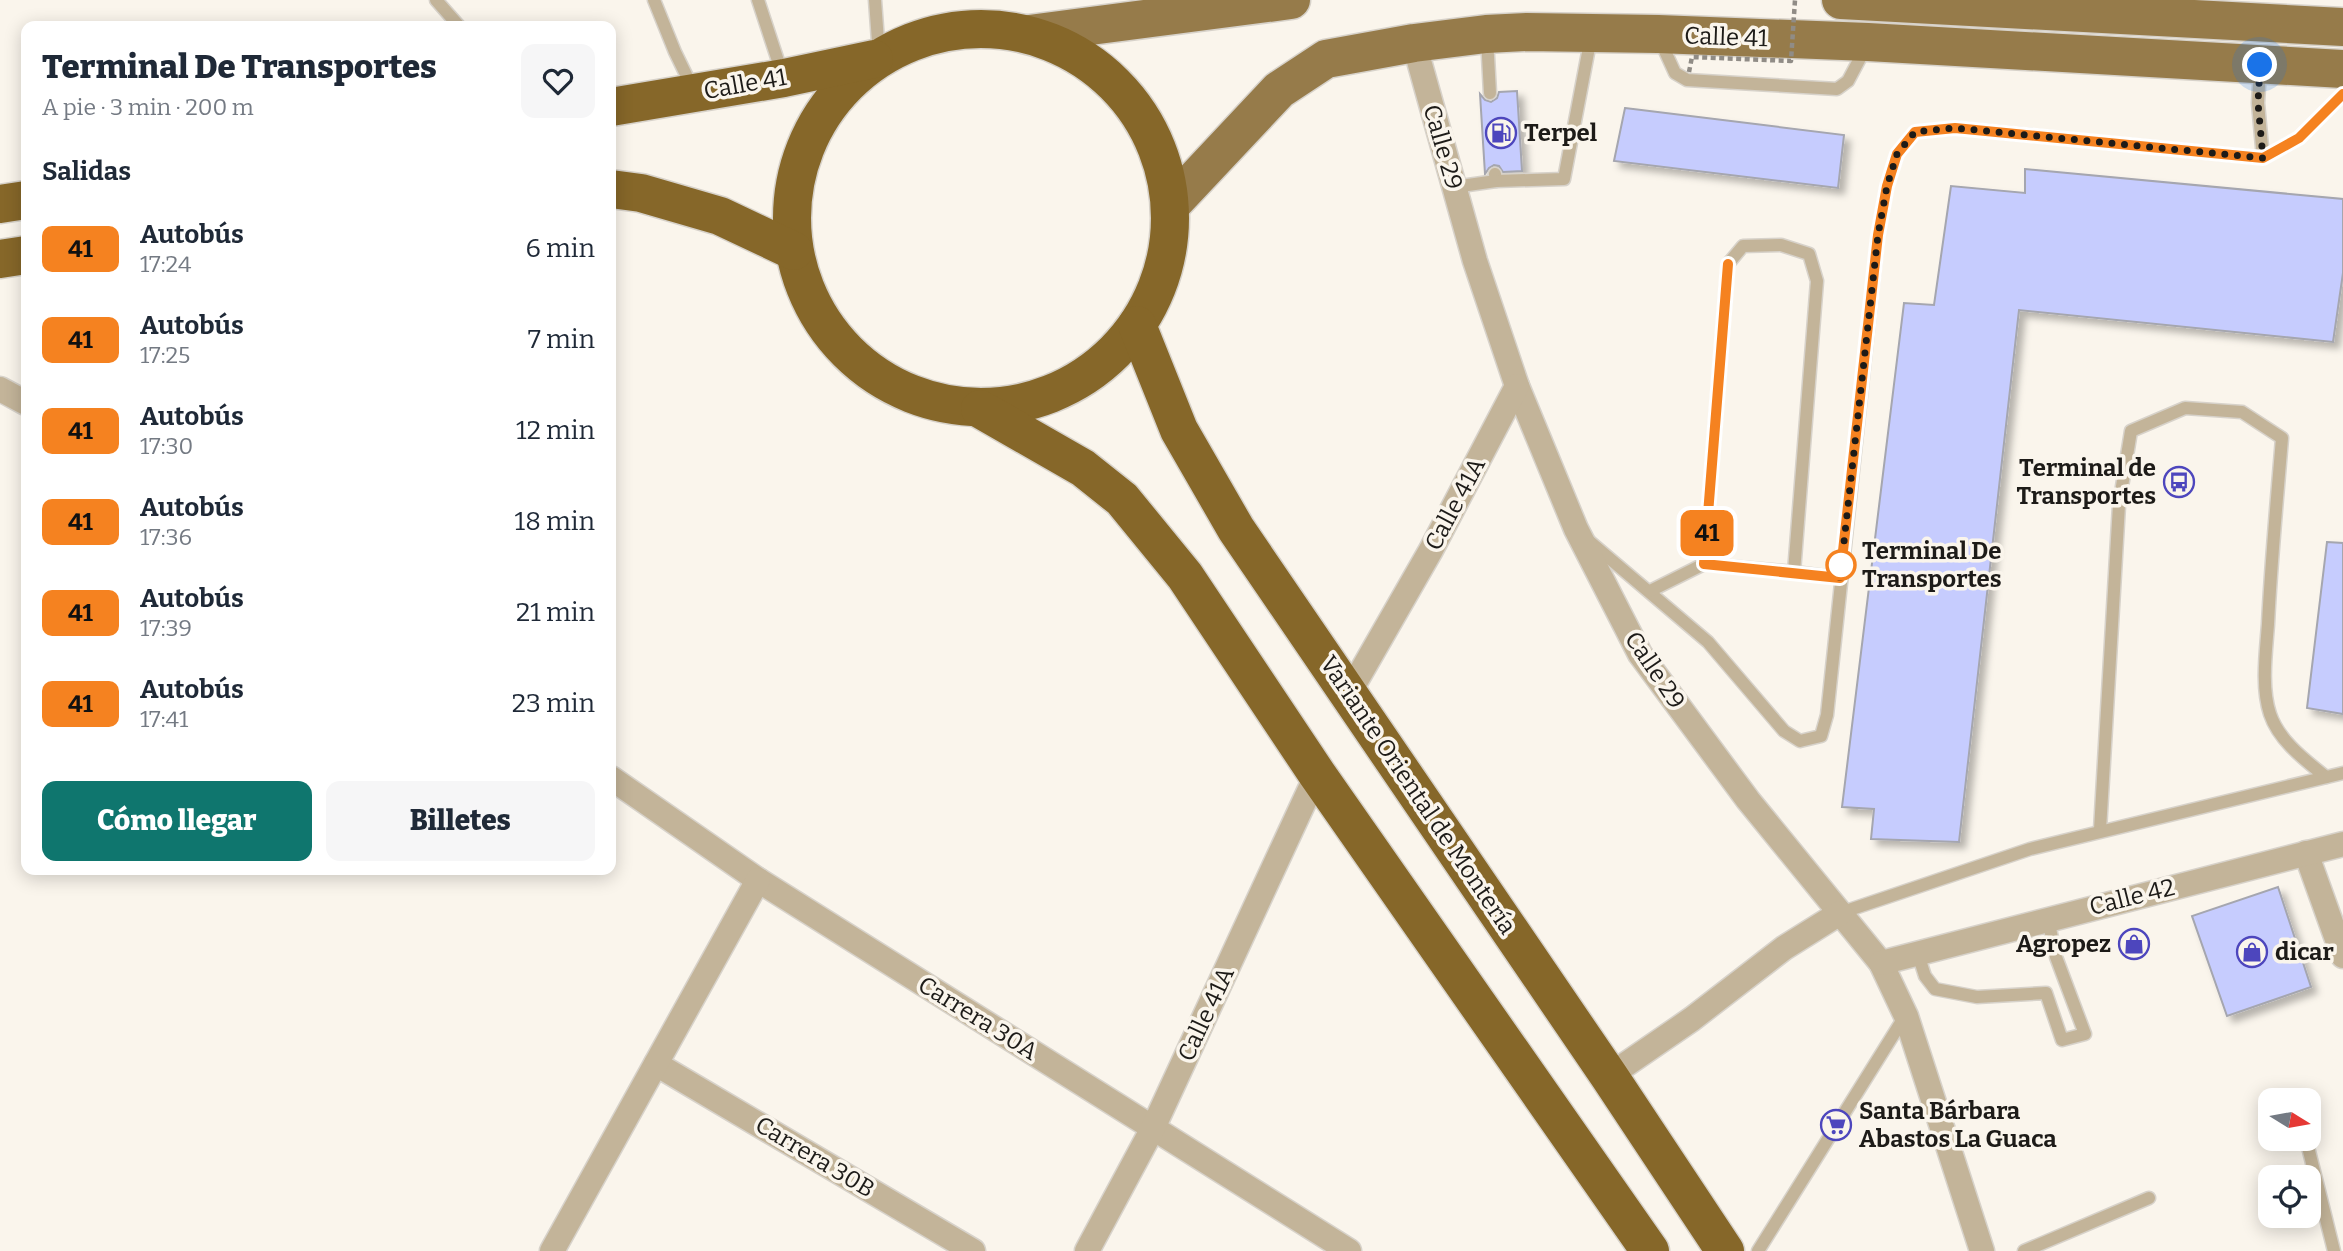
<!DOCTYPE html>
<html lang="es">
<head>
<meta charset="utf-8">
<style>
  body { margin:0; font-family:Bitter,serif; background:#f6f6f7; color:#1f2937; height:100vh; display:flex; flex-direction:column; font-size:26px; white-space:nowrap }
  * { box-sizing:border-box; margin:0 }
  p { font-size:23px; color:#747a83 }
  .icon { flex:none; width:38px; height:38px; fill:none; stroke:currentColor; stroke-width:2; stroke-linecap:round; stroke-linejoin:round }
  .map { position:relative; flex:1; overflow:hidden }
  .drawer { position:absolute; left:21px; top:21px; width:595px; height:854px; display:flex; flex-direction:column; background:#fff; border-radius:14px; box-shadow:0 4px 18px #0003 }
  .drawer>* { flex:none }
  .badge { padding:0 14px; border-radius:10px; font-size:24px; line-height:46px }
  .needle { width:46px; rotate:101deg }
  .tools { position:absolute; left:2258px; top:1088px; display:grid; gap:14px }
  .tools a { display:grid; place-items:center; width:63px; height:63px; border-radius:14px; background:#fff; box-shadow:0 4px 18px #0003; font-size:35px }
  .you { position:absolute; width:35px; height:35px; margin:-18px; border:5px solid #fff; border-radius:50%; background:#1a73e8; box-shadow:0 0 0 10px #1a73e833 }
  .map>.badge { position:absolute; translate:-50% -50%; box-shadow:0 0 0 4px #fff }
  h2 { padding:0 21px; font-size:26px; line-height:63px }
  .round { display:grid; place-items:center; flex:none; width:74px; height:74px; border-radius:14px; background:#f6f6f7 }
  .overview { display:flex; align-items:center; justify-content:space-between; height:119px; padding:0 21px }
  h1 { font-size:33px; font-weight:800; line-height:52px }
  .cta { display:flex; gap:14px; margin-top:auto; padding:14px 21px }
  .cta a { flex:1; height:80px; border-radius:14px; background:#0f766e; color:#fff; font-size:28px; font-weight:800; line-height:80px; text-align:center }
  .cta a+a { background:#f6f6f7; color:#1f2937 }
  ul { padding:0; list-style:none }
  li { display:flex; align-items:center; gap:21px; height:91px; padding:0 21px }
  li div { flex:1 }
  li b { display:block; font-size:26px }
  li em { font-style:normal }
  li .badge { min-width:77px; font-weight:700; text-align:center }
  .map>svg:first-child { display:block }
  .building { fill:#c6ccfe; stroke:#a5a6af; stroke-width:2; filter:url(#shadow) }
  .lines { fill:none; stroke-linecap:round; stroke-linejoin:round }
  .lane-casing { stroke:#d7d2ca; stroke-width:15 }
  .street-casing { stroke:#d7d2ca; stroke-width:27 }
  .primary-casing { stroke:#d7d2ca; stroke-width:41 }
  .highway-casing { stroke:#d7d2ca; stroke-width:41 }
  .lane { stroke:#c3b499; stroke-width:12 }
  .street { stroke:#c3b499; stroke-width:24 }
  .primary { stroke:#967b4a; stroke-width:38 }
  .highway { stroke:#866729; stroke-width:38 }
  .path-bridge { stroke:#908c86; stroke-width:4.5; stroke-dasharray:5 3.5; stroke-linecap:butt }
  .line-casing { stroke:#fff; stroke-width:16 }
  .line { stroke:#f58220; stroke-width:10 }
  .walk { stroke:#1d1b18; stroke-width:7; stroke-dasharray:0 12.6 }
  .stop-dot { fill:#fff; stroke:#f58220; stroke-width:3.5 }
  .labels { text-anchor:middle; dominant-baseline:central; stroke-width:7; stroke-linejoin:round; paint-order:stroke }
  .street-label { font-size:24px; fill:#1d1b18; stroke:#faf5ec }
  .poi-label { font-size:24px; font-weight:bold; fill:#1d1b18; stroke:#faf5ec; text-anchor:start }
  .stop-label { font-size:24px; font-weight:bold; fill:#1d1b18; stroke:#faf5ec; text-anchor:start }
</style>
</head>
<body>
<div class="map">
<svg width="2343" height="1251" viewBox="0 0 2343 1251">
  <defs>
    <filter id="shadow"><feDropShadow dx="6" dy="6" stdDeviation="3.5" flood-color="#0004"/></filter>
  </defs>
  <rect width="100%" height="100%" fill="#faf5ec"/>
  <!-- building -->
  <g class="building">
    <polygon points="1517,91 1522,171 1503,172 1499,166 1494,165 1489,168 1485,174 1480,94 1485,100 1491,102 1497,98 1499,92"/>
    <polygon points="1625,108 1844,135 1838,188 1614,161"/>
    <polygon points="2025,169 2343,199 2343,273 2333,342 2019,310 1959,842 1871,839 1874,809 1842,807 1904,303 1934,305 1951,186 2025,193"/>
    <polygon points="2327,542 2343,543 2343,714 2307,708"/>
    <polygon points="2278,887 2311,987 2227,1016 2192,916"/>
  </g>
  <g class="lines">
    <!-- lane casing -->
    <g class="lane-casing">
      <g id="lane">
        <polyline points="436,0 459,26"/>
        <polyline points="654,0 675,52 693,89"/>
        <polyline points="758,0 782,73"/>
        <polyline points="875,0 879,55"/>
        <polyline points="1487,38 1490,93"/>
        <polyline points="1659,38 1675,73 1687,80 1837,89 1848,81 1866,47"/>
        <polyline points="2260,69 2258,103 2263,158"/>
        <polyline points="1495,174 1496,181 1564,179 1591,37"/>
        <polyline points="1454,187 1496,181"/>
        <polyline points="1589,541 1708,642 1784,731 1800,741 1821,736 1827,715 1878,235 1887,186 1897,154 1915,132 1956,128 2263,158 2299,138 2343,94"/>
        <polyline points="1704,564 1728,264 1743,246 1781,245 1809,254 1817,281 1794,572 1840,578"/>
        <polyline points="1650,591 1704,564 1794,572"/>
        <path d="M2100,830L2119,505L2131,431L2185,408L2242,412L2282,438C2277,500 2271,562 2268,624C2266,652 2261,687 2270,714C2279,741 2305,760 2326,777"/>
        <polyline points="1840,913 2030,849 2343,773"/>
        <polyline points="1918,954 1925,976 1935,989 1977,997 2046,993 2062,1040 2085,1034 2056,957 2048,919"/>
        <polyline points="2306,1139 2334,1251"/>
        <polyline points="1758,1251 1905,1016"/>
        <polyline points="2024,1251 2149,1198"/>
      </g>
    </g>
    <!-- street casing -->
    <g class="street-casing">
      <g id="street">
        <polyline points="1414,43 1475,261 1517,386 1576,529 1640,654 1748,800 1881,963 1906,1016 1982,1251"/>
        <polyline points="0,389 26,403"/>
        <polyline points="1349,693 1431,550 1517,386"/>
        <polyline points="611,778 758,880 1349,1251"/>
        <polyline points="2306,853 2343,956"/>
        <polyline points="1881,963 2343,844"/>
        <polyline points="656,1064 973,1251"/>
        <polyline points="1609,1076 1692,1019 1784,948 1840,913"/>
        <polyline points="552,1251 758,880"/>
        <polyline points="1087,1251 1153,1128 1317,774"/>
      </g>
    </g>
    <!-- primary casing -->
    <g class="primary-casing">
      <g id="primary">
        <polyline points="1841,0 2343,27"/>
        <polyline points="1029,34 1291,0"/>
        <polyline points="1170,206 1279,90 1326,59 1414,43 1486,34 1527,32 1658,34 1868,42 2343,69"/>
      </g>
    </g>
    <!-- highway casing -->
    <g class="highway-casing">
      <g id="highway">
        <circle cx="981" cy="218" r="189"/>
        <polyline points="611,107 784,78 874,59"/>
        <polyline points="611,189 641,193 720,216 794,251"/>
        <polyline points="0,204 26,200"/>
        <polyline points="0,259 26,255"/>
        <polyline points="1137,325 1179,430 1236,529 1609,1076 1725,1251"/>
        <polyline points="980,409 1083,468 1122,499 1185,576 1317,774 1650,1251"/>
      </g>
    </g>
    <!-- lane -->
    <use href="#lane" class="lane"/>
    <!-- street -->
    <use href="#street" class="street"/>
    <!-- primary -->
    <use href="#primary" class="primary"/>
    <!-- highway -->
    <use href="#highway" class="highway"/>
    <!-- path-bridge -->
    <polyline class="path-bridge" points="1689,72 1692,57 1791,61 1795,0"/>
  </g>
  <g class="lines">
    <!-- line casing -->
    <g class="line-casing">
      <polyline id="line" points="1728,264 1704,564 1840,578 1878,235 1887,186 1897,154 1915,132 1955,128 2263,158 2299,138 2343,94"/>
    </g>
    <!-- line -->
    <use href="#line" class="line"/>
    <!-- walk -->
    <polyline class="walk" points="1841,565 1840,578 1878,235 1887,186 1897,154 1915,132 1955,128 2263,158 2258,103 2260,65"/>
  </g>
  <!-- icons -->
  <defs>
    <g id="fuel-ring" transform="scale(1.575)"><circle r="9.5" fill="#faf5ec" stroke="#4d46bd" stroke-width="1.5"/><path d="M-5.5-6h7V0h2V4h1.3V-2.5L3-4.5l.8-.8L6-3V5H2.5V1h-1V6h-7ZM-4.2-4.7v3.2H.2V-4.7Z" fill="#4d46bd"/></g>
    <g id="bus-ring" transform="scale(1.575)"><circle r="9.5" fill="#faf5ec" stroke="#4d46bd" stroke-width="1.5"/><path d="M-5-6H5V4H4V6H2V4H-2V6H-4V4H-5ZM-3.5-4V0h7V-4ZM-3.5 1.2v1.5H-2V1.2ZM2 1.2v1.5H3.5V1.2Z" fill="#4d46bd"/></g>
    <g id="shop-ring" transform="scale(1.575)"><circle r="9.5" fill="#faf5ec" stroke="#4d46bd" stroke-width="1.5"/><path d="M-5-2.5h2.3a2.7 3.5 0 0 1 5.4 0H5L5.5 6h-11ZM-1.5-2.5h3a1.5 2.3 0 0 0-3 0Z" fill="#4d46bd"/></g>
    <g id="supermarket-ring" transform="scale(1.575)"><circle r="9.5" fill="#faf5ec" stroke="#4d46bd" stroke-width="1.5"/><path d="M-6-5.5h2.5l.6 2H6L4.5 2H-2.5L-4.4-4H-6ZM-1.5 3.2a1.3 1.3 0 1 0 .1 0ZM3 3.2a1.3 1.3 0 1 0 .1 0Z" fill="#4d46bd"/></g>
  </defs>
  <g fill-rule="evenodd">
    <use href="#fuel-ring" x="1501" y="133"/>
    <use href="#bus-ring" x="2179" y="482"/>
    <use href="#shop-ring" x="2134" y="944"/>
    <use href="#shop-ring" x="2252" y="952"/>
    <use href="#supermarket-ring" x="1836" y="1125"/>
  </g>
  <!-- markers -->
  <circle class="stop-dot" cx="1841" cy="565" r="14"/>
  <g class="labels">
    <!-- street labels -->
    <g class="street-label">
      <text transform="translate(1726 37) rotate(2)">Calle 41</text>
      <text transform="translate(745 84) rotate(-10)">Calle 41</text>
      <text transform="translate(1443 147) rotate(74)">Calle 29</text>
      <text transform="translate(1455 504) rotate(-62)">Calle 41A</text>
      <text transform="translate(1655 670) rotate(56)">Calle 29</text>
      <text transform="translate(1418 795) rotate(56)">Variante Oriental de Montería</text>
      <text transform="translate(2132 897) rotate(-14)">Calle 42</text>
      <text transform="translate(1206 1014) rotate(-65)">Calle 41A</text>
      <text transform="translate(978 1018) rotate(32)">Carrera 30A</text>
      <text transform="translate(815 1157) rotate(31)">Carrera 30B</text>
    </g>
    <!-- poi labels -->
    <g class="poi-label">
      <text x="1524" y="133">Terpel</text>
      <text x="2156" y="468" text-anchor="end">Terminal de<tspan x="2156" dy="28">Transportes</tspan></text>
      <text x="2111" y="944" text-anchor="end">Agropez</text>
      <text x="2275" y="952">dicar</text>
      <text x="1859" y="1111">Santa Bárbara<tspan x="1859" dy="28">Abastos La Guaca</tspan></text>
    </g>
    <!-- stop labels -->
    <g class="stop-label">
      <text x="1862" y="551">Terminal De<tspan x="1862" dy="28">Transportes</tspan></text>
    </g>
  </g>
</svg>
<div class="tools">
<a><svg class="needle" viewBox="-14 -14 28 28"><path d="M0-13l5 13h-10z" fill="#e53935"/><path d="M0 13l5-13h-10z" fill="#747a83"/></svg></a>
<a><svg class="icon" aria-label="locate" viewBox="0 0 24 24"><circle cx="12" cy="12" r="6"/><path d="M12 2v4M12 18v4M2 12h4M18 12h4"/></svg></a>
</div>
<div class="you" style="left:2260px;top:65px"></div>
<b class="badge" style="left:1707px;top:533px;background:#f58220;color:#111">41</b>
<section class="drawer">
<div class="overview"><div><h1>Terminal De Transportes</h1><p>A pie · 3 min · 200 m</p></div><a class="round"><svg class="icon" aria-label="heart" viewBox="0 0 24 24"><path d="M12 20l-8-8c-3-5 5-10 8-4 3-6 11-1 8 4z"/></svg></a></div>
<h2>Salidas</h2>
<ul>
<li><span class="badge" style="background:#f58220;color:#111">41</span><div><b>Autobús</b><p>17:24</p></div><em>6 min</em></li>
<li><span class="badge" style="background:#f58220;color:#111">41</span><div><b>Autobús</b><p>17:25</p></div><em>7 min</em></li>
<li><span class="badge" style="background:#f58220;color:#111">41</span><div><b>Autobús</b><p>17:30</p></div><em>12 min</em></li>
<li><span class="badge" style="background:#f58220;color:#111">41</span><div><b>Autobús</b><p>17:36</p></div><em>18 min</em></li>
<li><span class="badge" style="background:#f58220;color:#111">41</span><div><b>Autobús</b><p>17:39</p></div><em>21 min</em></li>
<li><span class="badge" style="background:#f58220;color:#111">41</span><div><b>Autobús</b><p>17:41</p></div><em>23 min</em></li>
</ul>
<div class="cta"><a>Cómo llegar</a><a>Billetes</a></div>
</section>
</div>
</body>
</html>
